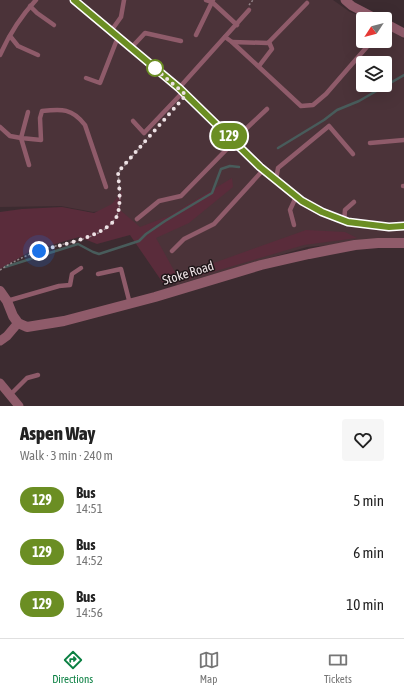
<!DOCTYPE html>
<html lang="en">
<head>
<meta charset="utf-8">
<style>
  body { margin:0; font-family:"Asap Condensed",sans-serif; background:#f6f6f6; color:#222; height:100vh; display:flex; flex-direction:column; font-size:15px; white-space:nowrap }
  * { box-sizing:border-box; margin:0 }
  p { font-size:13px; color:#767676 }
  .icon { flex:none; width:22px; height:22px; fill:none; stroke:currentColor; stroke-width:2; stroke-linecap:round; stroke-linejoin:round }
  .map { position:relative; height:406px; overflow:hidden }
  .drawer { display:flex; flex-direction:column; background:#fff; flex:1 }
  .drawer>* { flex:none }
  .badge { padding:0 8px; border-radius:13px; font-size:14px; line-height:26px }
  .needle { width:26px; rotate:234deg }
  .tools { position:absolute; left:356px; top:12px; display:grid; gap:8px }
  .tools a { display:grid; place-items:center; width:36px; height:36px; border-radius:4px; background:#fff; box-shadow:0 4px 16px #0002; font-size:20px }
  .you { position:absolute; width:20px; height:20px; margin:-10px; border:3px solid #fff; border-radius:50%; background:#1a73e8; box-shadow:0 0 0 6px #1a73e833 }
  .map>.badge { position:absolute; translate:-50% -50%; box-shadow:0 0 0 2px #fff }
  .round { display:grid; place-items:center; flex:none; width:42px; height:42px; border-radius:4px; background:#f6f6f6 }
  .headline { display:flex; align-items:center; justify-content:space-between; height:68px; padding:0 20px }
  h1 { font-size:19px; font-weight:800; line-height:30px }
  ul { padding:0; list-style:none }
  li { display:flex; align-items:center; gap:12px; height:52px; padding:0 20px }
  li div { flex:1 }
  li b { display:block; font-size:15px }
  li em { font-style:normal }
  li .badge { min-width:44px; font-weight:700; text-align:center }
  .tab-bar { display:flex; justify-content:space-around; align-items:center; height:56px; border-top:1px solid #e0e0e0; background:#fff; font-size:11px; color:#767676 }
  .tab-bar a { display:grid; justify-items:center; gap:2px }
  .tab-bar .active { color:#0b8043 }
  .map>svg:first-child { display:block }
  .built { fill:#4b3339; fill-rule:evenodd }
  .green { fill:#5a2c3b }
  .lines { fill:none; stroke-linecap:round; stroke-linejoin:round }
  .stream { stroke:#485c5b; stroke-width:2.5 }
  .path { stroke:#928488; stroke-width:1.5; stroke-dasharray:2 2; stroke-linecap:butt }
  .service { stroke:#8f5b6a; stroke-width:4.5 }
  .minor { stroke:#8f5b6a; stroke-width:9 }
  .tertiary { stroke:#8f5b6a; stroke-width:10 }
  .line-casing { stroke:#fff; stroke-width:9 }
  .line { stroke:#6b8e23; stroke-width:6 }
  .walk { stroke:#ede1e4; stroke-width:4; stroke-dasharray:0 7.2 }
  .stop-dot { fill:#fff; stroke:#6b8e23; stroke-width:2 }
  .labels { text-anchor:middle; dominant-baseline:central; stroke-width:3; stroke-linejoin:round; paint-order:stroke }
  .street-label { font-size:13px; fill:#ede1e4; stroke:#1e1618 }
</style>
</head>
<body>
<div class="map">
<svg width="404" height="406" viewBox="0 0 404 406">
  <rect width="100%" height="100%" fill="#3c2b30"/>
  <!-- built -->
  <path class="built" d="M0,0H333L350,12L369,19H363V41H385V26L404,39V242L353,243L307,247L177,285L129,222L109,210L93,212L61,206L0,207ZM363,63H385V85H363Z"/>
  <!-- green -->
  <polygon class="green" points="232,178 233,187 189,223 156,238 176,274 194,270 306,230 345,232 357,238 304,245 165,286 130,235 97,244 79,237 31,251 0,269 0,212 22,209 62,207 94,213 112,204 122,191 120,210 140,227 169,216"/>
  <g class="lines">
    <!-- stream -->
    <g class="stream">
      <polyline points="278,148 324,120 337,110 359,101 404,75"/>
      <polyline points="5,267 78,244 93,252 99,254 139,241 146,234 165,221 212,193 221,169 230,166 239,167"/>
    </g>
    <!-- path -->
    <g class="path">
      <polyline points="249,5 253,0"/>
      <path d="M0,270C12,262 25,256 38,251C62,242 105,241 117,215C122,205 119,184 118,173L148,138"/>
    </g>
    <!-- service -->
    <g class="service">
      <polyline points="74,0 179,88 261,167 302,201 322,212 348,223 389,227 404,226"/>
      <polyline points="206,0 212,2 237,25"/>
      <polyline points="30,6 37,13 54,25"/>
      <polyline points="111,31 121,17 124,0"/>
      <polyline points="196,35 213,0"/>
      <polyline points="10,36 18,46 38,55"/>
      <polyline points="225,37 232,42 301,106 313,105 326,94 372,41"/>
      <polyline points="232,42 268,43 307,3"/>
      <polyline points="131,48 145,33 181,41"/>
      <path d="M0,55C9,35 21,16 36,0"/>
      <polyline points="259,66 272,49 269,42"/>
      <polyline points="86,78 100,83 116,42 119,38"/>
      <polyline points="179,88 249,10"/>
      <path d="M28,112L21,138L41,140L40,118L42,111C62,109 72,108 85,125L106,187"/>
      <polyline points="133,121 144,133 183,92"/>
      <polyline points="0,127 10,136 21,138 29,165"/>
      <polyline points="370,143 404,140"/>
      <polyline points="276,180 278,168 329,126 353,154"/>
      <polyline points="403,186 404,186"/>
      <polyline points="137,219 159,201 181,196 226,150 234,140 267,109"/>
      <polyline points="344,221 345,210 354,202"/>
      <polyline points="294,225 290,210 296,197"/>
      <polyline points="172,251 184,239 214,224 264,169"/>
      <polyline points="98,274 121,269 130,304"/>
      <polyline points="7,301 59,286 70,285 72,274 81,268"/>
      <polyline points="10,395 27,378 38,375"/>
    </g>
    <!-- minor -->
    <g class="minor">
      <polyline points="345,0 352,6 377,19"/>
      <polyline points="385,23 404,33"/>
      <polyline points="0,341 7,336 18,323"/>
      <polyline points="0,383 19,406"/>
    </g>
    <!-- tertiary -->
    <polyline class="tertiary" points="0,291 7,301 13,316 18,323 27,327 64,321 155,297 261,265 309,254 355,245 378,243 404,243"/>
  </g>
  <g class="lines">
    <!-- line casing -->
    <g class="line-casing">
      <polyline id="line" points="74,0 179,88 260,167 302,201 322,212 348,222 389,227 404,226"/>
    </g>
    <!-- line -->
    <use href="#line" class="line"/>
    <!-- walk -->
    <path class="walk" d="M39,251C59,245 112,236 118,213C121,200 119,185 118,172L186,95L153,67L155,68"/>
  </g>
  <!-- markers -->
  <circle class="stop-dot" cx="155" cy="68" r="8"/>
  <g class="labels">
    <!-- street labels -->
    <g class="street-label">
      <text transform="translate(188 273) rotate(-17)">Stoke Road</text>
    </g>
  </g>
</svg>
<div class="tools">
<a><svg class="needle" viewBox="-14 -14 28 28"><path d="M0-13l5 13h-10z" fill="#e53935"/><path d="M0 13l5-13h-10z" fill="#767676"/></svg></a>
<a><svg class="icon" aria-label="layers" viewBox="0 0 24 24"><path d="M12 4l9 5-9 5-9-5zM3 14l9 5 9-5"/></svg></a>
</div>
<div class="you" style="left:39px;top:251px"></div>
<b class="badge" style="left:229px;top:136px;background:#6b8e23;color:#fff">129</b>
</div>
<section class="drawer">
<div class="headline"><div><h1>Aspen Way</h1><p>Walk · 3 min · 240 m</p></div><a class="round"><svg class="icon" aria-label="heart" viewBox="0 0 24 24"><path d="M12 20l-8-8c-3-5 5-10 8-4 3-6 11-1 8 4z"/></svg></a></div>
<ul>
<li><span class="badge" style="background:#6b8e23;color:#fff">129</span><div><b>Bus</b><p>14:51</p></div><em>5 min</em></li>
<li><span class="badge" style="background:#6b8e23;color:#fff">129</span><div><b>Bus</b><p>14:52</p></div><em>6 min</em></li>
<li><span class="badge" style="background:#6b8e23;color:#fff">129</span><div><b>Bus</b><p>14:56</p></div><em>10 min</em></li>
</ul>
</section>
<nav class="tab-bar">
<a class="active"><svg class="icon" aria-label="directions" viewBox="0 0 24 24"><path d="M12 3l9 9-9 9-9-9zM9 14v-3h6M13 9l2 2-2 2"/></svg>Directions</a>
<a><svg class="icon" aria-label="map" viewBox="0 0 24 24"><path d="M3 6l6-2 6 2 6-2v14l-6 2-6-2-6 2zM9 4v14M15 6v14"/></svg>Map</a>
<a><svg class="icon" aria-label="tickets" viewBox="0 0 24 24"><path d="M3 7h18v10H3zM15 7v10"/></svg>Tickets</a>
</nav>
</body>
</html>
